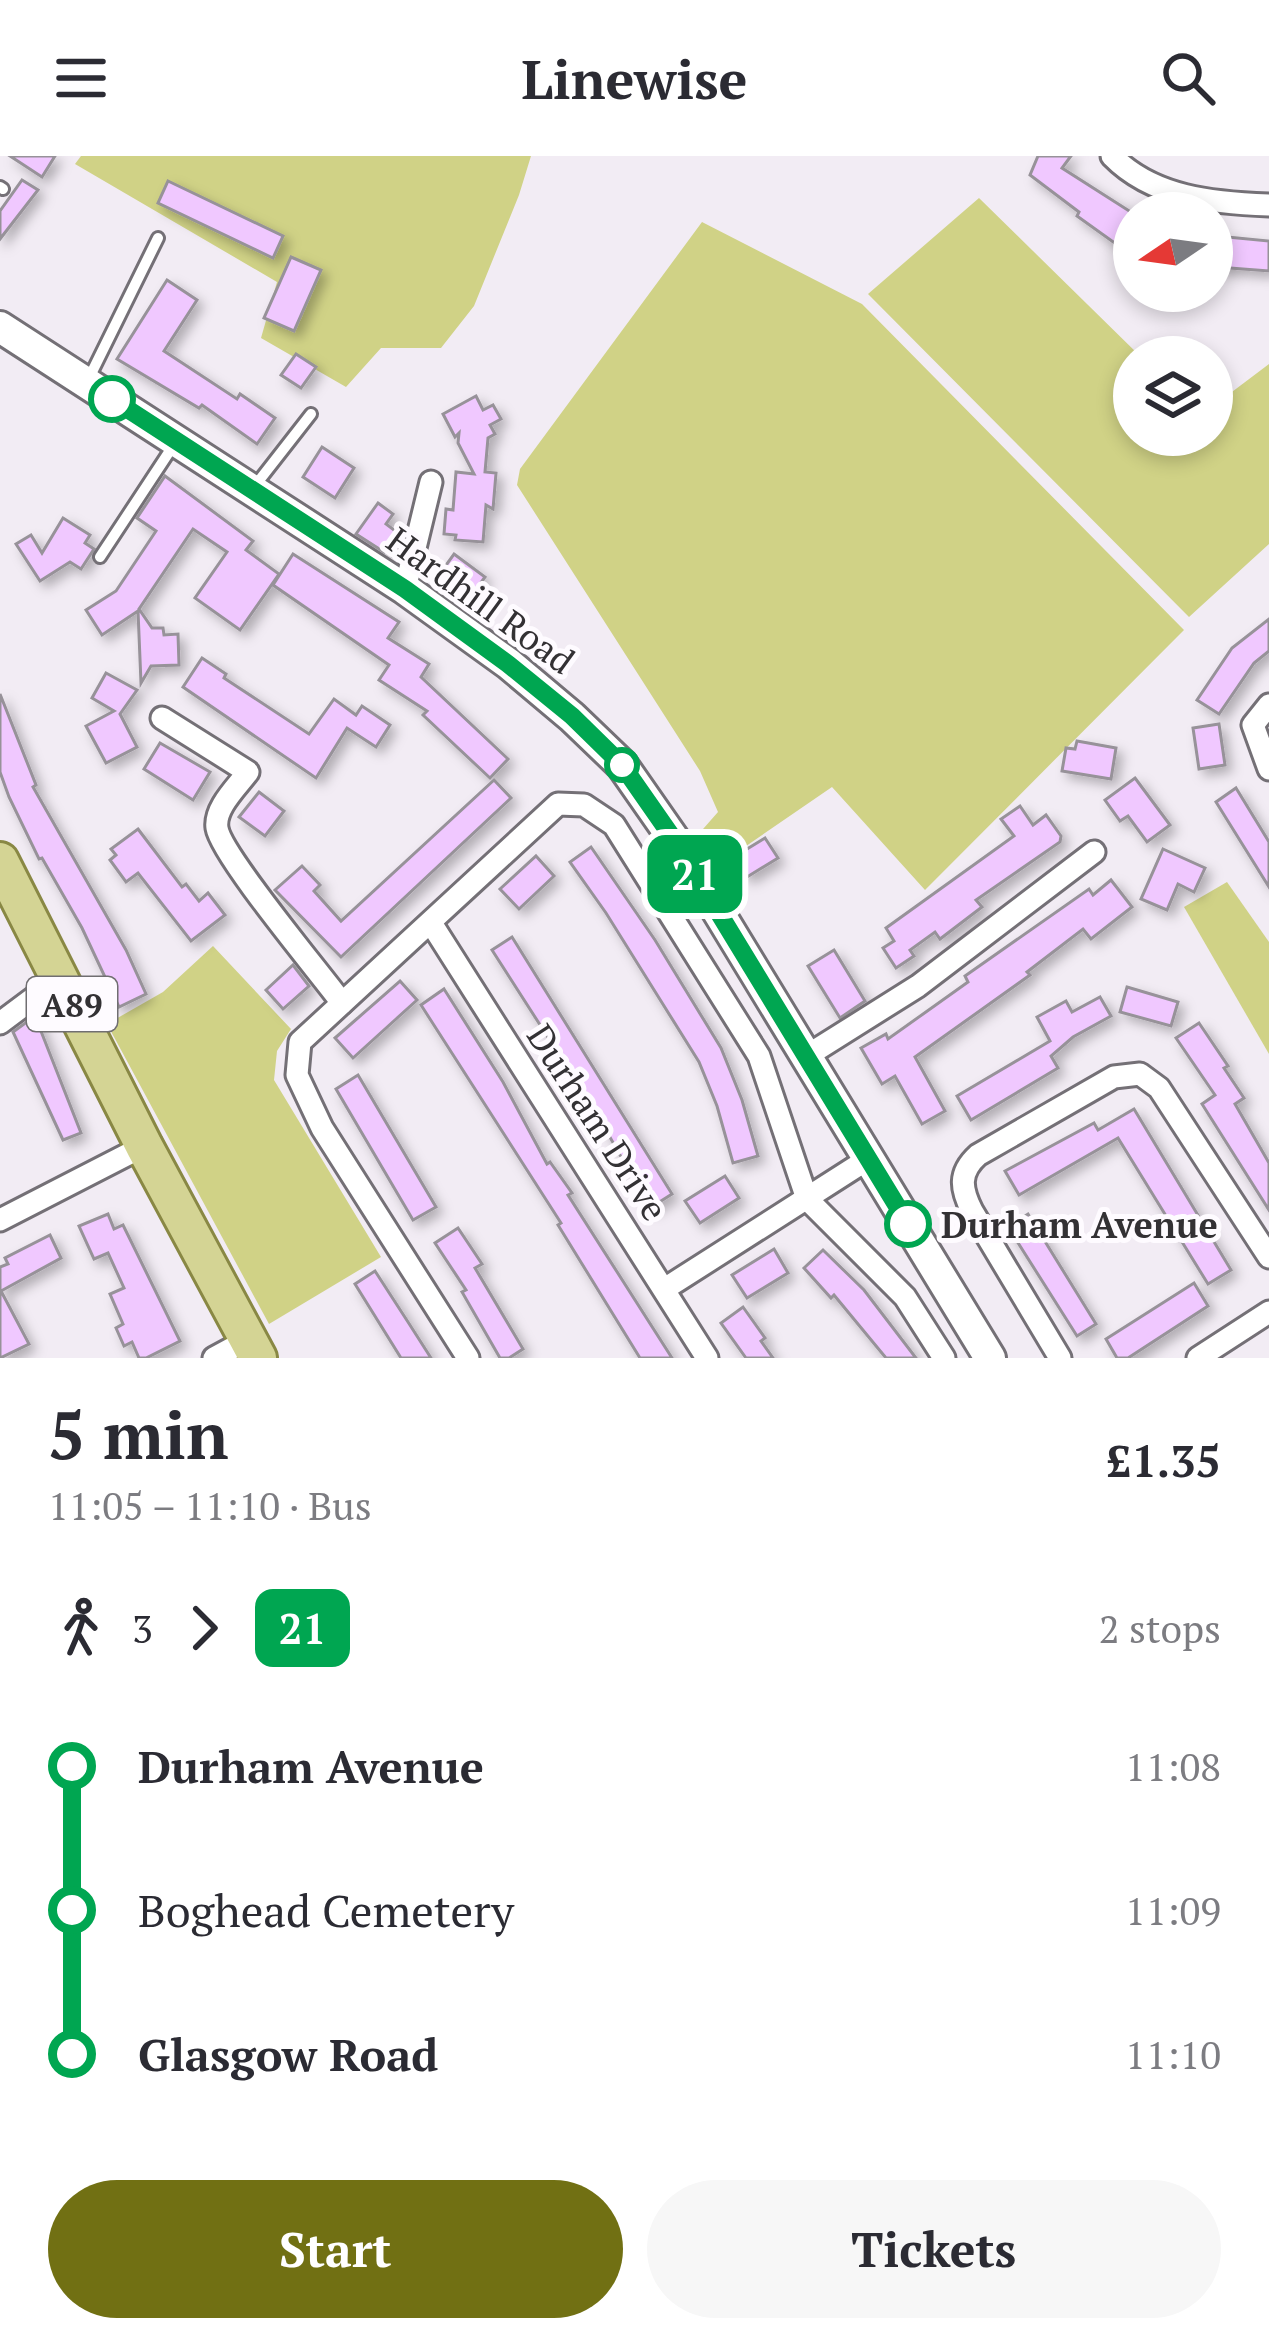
<!DOCTYPE html>
<html lang="en">
<head>
<meta charset="utf-8">
<style>
  body { margin:0; font-family:"PT Serif",serif; background:#f7f7f7; color:#2b2b33; height:100vh; display:flex; flex-direction:column; font-size:45px; white-space:nowrap }
  * { box-sizing:border-box; margin:0 }
  p { font-size:39px; color:#7c7c81 }
  .icon { flex:none; width:66px; height:66px; fill:none; stroke:currentColor; stroke-width:2; stroke-linecap:round; stroke-linejoin:round }
  .map { position:relative; height:1202px; overflow:hidden }
  .side { display:flex; flex-direction:column; background:#fff; flex:1 }
  .side>* { flex:none }
  .badge { padding:0 24px; border-radius:18px; font-size:42px; line-height:78px }
  .needle { width:78px; rotate:257deg }
  .controls { position:absolute; left:1113px; top:36px; display:grid; gap:24px }
  .controls a { display:grid; place-items:center; width:120px; height:120px; border-radius:50%; background:#fff; box-shadow:0 6px 18px #0003; font-size:60px }
  .map>.badge { position:absolute; translate:-50% -50%; box-shadow:0 0 0 6px #fff }
  .legs { display:flex; align-items:center; gap:18px; height:132px; padding:0 48px; font-size:39px }
  .legs p { margin-inline-start:auto }
  .head { display:flex; align-items:center; justify-content:space-between; height:204px; padding:0 48px }
  h1 { font-size:66px; font-weight:800; line-height:90px }
  .cta { display:flex; gap:24px; margin-top:auto; padding:24px 48px }
  .cta a { flex:1; height:138px; border-radius:72px; background:#717013; color:#fff; font-size:48px; font-weight:800; line-height:138px; text-align:center }
  .cta a+a { background:#f7f7f7; color:#2b2b33 }
  ul { padding:0 48px; list-style:none }
  li { display:flex; align-items:center; gap:42px; height:144px; font-size:45px }
  li i { display:grid; place-items:center; width:18px; height:100%; margin:0 15px; background:currentColor }
  li i::after { content:''; width:30px; height:30px; margin:-15px; border:9px solid; border-radius:50%; background:#fff }
  li p { margin-inline-start:auto }
  li:first-child i { background:linear-gradient(#0000 50%,currentColor 0) }
  li:last-child i { background:linear-gradient(currentColor 50%,#0000 0) }
  header { display:flex; justify-content:space-between; align-items:center; height:156px; padding:0 48px; background:#fff; font-size:54px; font-weight:800 }
  .map>svg:first-child { display:block }
  .green { fill:#d0d286 }
  .building { fill:#f0c8ff; stroke:#979299; stroke-width:3; filter:url(#shadow) }
  .lines { fill:none; stroke-linecap:round; stroke-linejoin:round }
  .service-casing { stroke:#747076; stroke-width:16 }
  .minor-casing { stroke:#747076; stroke-width:27 }
  .secondary-casing { stroke:#747076; stroke-width:36 }
  .primary-casing { stroke:#898844; stroke-width:42 }
  .service { stroke:#fff; stroke-width:10 }
  .minor { stroke:#fff; stroke-width:21 }
  .secondary { stroke:#fff; stroke-width:30 }
  .primary { stroke:#d4d494; stroke-width:36 }
  .line-1-casing { stroke:#fff; stroke-width:27 }
  .line-1 { stroke:#00a651; stroke-width:18 }
  .stop-1-dot { fill:#fff; stroke:#00a651; stroke-width:6 }
  .labels { text-anchor:middle; dominant-baseline:central; stroke-width:10; stroke-linejoin:round; paint-order:stroke }
  .shield { fill:#fefbff; stroke:#706e71; stroke-width:3 }
  .shield-label { font-size:33px; font-weight:bold; fill:#333134 }
  .street-label { font-size:36px; fill:#333134; stroke:#fefbff }
  .stop-label { font-size:36px; font-weight:bold; fill:#333134; stroke:#fefbff; text-anchor:start }
</style>
</head>
<body>
<header><svg class="icon" aria-label="menu" viewBox="0 0 24 24"><path d="M4 6h16M4 12h16M4 18h16"/></svg>Linewise<svg class="icon" aria-label="search" viewBox="0 0 24 24"><circle cx="10" cy="10" r="6"/><path d="M15 15l6 6"/></svg></header>
<div class="map">
<svg width="1269" height="1202" viewBox="0 0 1269 1202">
  <defs>
    <filter id="shadow"><feDropShadow dx="6" dy="6" stdDeviation="6" flood-color="#0004"/></filter>
  </defs>
  <rect width="100%" height="100%" fill="#f2ecf4"/>
  <!-- green -->
  <g class="green">
    <polygon points="81,0 531,0 519,39 474,150 441,192 381,192 346,231 261,182 277,126 75,8"/>
    <polygon points="979,42 1141,201 1134,201 1134,279 1212,279 1212,251 1269,208 1269,388 1189,461 868,138"/>
    <polygon points="702,66 862,148 1184,474 925,734 832,631 714,712 696,681 718,656 700,615 517,329 520,313"/>
    <polygon points="1227,726 1269,786 1269,898 1184,751"/>
    <polygon points="213,790 291,873 277,895 274,924 381,1101 269,1168 107,868 163,836"/>
  </g>
  <!-- building -->
  <g class="building">
    <polygon points="10,0 55,0 42,21"/>
    <polygon points="1038,0 1071,0 1062,12 1134,58 1134,77 1123,93 1077,60 1079,56 1030,19"/>
    <polygon points="22,24 38,34 0,83 0,55"/>
    <polygon points="168,25 283,80 273,102 158,47"/>
    <polygon points="1217,80 1269,85 1269,115 1217,111"/>
    <polygon points="291,101 321,114 294,175 264,162"/>
    <polygon points="167,124 197,144 164,195 237,243 240,238 275,262 257,288 202,249 199,252 117,203"/>
    <polygon points="296,198 316,211 301,232 281,219"/>
    <polygon points="476,240 483,254 493,249 501,263 490,269 495,278 488,282 485,316 496,317 493,353 486,349 483,386 455,384 456,379 444,378 446,353 453,354 456,316 474,318 458,287 459,277 455,281 443,258"/>
    <polygon points="322,291 354,312 335,342 303,321"/>
    <polygon points="165,320 253,385 246,394 279,418 240,474 195,442 227,396 193,373 139,453 152,472 163,472 164,479 178,478 179,509 151,510 141,527 138,455 102,479 86,454 116,435 156,375 137,362"/>
    <polygon points="378,347 393,358 386,368 398,377 384,396 356,378"/>
    <polygon points="63,362 90,379 85,387 94,393 81,413 70,406 40,425 16,388 31,379 42,397"/>
    <polygon points="293,398 399,466 388,482 429,508 421,521 508,603 490,622 423,559 427,555 379,524 389,509 273,429"/>
    <polygon points="454,398 485,421 467,446 436,423"/>
    <polygon points="1269,463 1269,495 1254,507 1219,558 1197,544 1232,492"/>
    <polygon points="202,502 226,518 224,522 309,578 334,543 356,559 362,550 390,569 376,591 347,572 316,622 183,531"/>
    <polygon points="106,517 137,534 120,558 137,591 106,607 86,570 114,555 92,542"/>
    <polygon points="0,538 36,629 33,631 126,794 146,838 119,851 82,772 42,702 39,703 9,641 0,616"/>
    <polygon points="1219,568 1225,609 1199,613 1193,572"/>
    <polygon points="1077,585 1116,592 1111,623 1062,615 1066,592 1075,593"/>
    <polygon points="160,587 210,616 193,644 144,613"/>
    <polygon points="1135,622 1170,669 1147,686 1128,660 1120,665 1105,644"/>
    <polygon points="494,624 511,642 341,801 275,734 302,710 320,729 314,735 341,765"/>
    <polygon points="1236,632 1269,686 1269,731 1216,646"/>
    <polygon points="259,636 284,655 265,680 239,661"/>
    <polygon points="1020,650 1033,669 1046,659 1061,680 1060,686 976,744 982,751 940,783 935,776 910,794 914,800 896,812 883,792 894,785 886,772 1014,680 1001,663"/>
    <polygon points="138,673 182,731 186,728 199,745 208,737 225,759 191,785 138,717 126,726 110,704 116,699 111,693"/>
    <polygon points="765,682 778,702 747,721 734,701"/>
    <polygon points="591,691 655,784 721,892 742,944 758,1000 733,1007 717,950 699,906 606,757 570,706"/>
    <polygon points="1163,693 1205,712 1194,736 1178,728 1167,754 1141,743"/>
    <polygon points="536,700 554,720 519,753 500,733"/>
    <polygon points="1111,724 1132,751 1091,783 1083,773 1027,816 1030,819 915,901 945,955 922,968 895,920 882,928 861,892 886,878 888,883 968,826 965,820 1089,733 1093,739"/>
    <polygon points="512,781 672,1038 650,1052 594,953 492,794"/>
    <polygon points="834,794 865,845 840,862 808,810"/>
    <polygon points="293,809 309,830 283,853 266,834"/>
    <polygon points="400,825 417,844 353,902 335,882"/>
    <polygon points="1127,831 1178,846 1171,870 1120,856"/>
    <polygon points="444,833 503,926 547,1008 550,1006 572,1037 568,1039 672,1202 640,1202 558,1069 561,1067 421,849"/>
    <polygon points="1100,841 1111,860 1073,881 1051,900 1058,912 971,964 957,940 1050,885 1037,861 1066,845 1072,856"/>
    <polygon points="35,860 81,977 63,984 13,876"/>
    <polygon points="1199,867 1228,910 1224,912 1244,942 1235,948 1269,1007 1269,1054 1202,948 1215,939 1176,882"/>
    <polygon points="358,919 436,1051 413,1064 336,933"/>
    <polygon points="1134,953 1231,1114 1208,1128 1118,982 1019,1039 1005,1015 1094,967 1098,974"/>
    <polygon points="725,1020 739,1042 700,1067 685,1045"/>
    <polygon points="108,1058 114,1073 123,1069 180,1185 146,1202 139,1202 132,1186 124,1190 116,1172 123,1168 110,1138 124,1132 108,1097 94,1103 79,1070"/>
    <polygon points="1028,1058 1096,1168 1077,1180 1008,1071"/>
    <polygon points="458,1072 482,1108 475,1112 523,1193 509,1202 500,1202 462,1136 466,1134 435,1087"/>
    <polygon points="50,1079 61,1102 1,1135 29,1188 0,1202 0,1111 8,1108 5,1102"/>
    <polygon points="774,1093 788,1117 747,1142 732,1119"/>
    <polygon points="823,1094 864,1134 916,1202 886,1202 834,1139 831,1142 804,1112"/>
    <polygon points="375,1115 408,1166 431,1202 401,1202 355,1128"/>
    <polygon points="1194,1127 1208,1150 1128,1202 1117,1202 1106,1183"/>
    <polygon points="743,1151 765,1182 761,1185 773,1202 746,1202 721,1167"/>
  </g>
  <g class="lines">
    <!-- service casing -->
    <g class="service-casing">
      <g id="service">
        <polyline points="0,31 3,33"/>
        <polyline points="85,217 92,216 158,82"/>
        <polyline points="254,331 311,258"/>
        <polyline points="100,401 175,287"/>
      </g>
    </g>
    <!-- minor casing -->
    <g class="minor-casing">
      <g id="minor">
        <path d="M1112,0C1153,42 1214,47 1269,49"/>
        <polyline points="405,433 431,326"/>
        <polyline points="1269,549 1253,569 1269,613"/>
        <path d="M162,562L248,616C237,631 214,652 217,672C221,699 320,817 342,847"/>
        <polyline points="431,767 707,1202"/>
        <polyline points="0,867 59,823"/>
        <polyline points="805,901 918,830 1094,696"/>
        <polyline points="0,1064 144,990"/>
        <polyline points="666,1132 868,1003"/>
        <polyline points="214,1202 251,1182"/>
        <polyline points="468,1202 322,972 297,919 300,886 558,648 584,649 614,669 759,900 807,1043 905,1141 944,1202"/>
        <path d="M1060,1202L972,1055C961,1033 958,1017 978,999L1114,921L1140,918L1159,932L1269,1101"/>
        <polyline points="1198,1202 1269,1156"/>
      </g>
    </g>
    <!-- secondary casing -->
    <g class="secondary-casing">
      <polyline id="secondary" points="0,171 405,433 509,508 572,561 622,609 675,685 990,1202"/>
    </g>
    <!-- primary casing -->
    <g class="primary-casing">
      <polyline id="primary" points="0,705 144,990 258,1202"/>
    </g>
    <!-- service -->
    <use href="#service" class="service"/>
    <!-- minor -->
    <use href="#minor" class="minor"/>
    <!-- secondary -->
    <use href="#secondary" class="secondary"/>
    <!-- primary -->
    <use href="#primary" class="primary"/>
  </g>
  <g class="lines">
    <!-- line-1 casing -->
    <g class="line-1-casing">
      <polyline id="line-1" points="112,243 405,433 508,508 572,560 622,609 675,685 908,1068"/>
    </g>
    <!-- line-1 -->
    <use href="#line-1" class="line-1"/>
  </g>
  <!-- markers -->
  <g class="stop-1-dot">
    <circle cx="112" cy="243" r="21"/>
    <circle cx="622" cy="609" r="15"/>
    <circle cx="908" cy="1068" r="21"/>
  </g>
  <g class="labels">
    <!-- shield labels -->
    <rect class="shield" x="27" y="821" width="90" height="54" rx="9"/>
    <g class="shield-label">
      <text x="72" y="848">A89</text>
    </g>
    <!-- street labels -->
    <g class="street-label">
      <text transform="translate(481 444) rotate(36)">Hardhill Road</text>
      <text transform="translate(598 966) rotate(57)">Durham Drive</text>
    </g>
    <!-- stop labels -->
    <g class="stop-label">
      <text x="941" y="1068">Durham Avenue</text>
    </g>
  </g>
</svg>
<div class="controls">
<a><svg class="needle" viewBox="-14 -14 28 28"><path d="M0-13l5 13h-10z" fill="#e53935"/><path d="M0 13l5-13h-10z" fill="#7c7c81"/></svg></a>
<a><svg class="icon" aria-label="layers" viewBox="0 0 24 24"><path d="M12 4l9 5-9 5-9-5zM3 14l9 5 9-5"/></svg></a>
</div>
<b class="badge" style="left:695px;top:718px;background:#00a651;color:#fff">21</b>
</div>
<section class="side">
<div class="head"><div><h1>5 min</h1><p>11:05 – 11:10 · Bus</p></div><b>£1.35</b></div>
<div class="legs"><svg class="icon" aria-label="walk" viewBox="0 0 24 24"><circle cx="13" cy="4" r="2"/><path d="M13 8l-2 6 4 7M11 14l-3 7M7 12l3-4h3l4 4"/></svg>3<svg class="icon" aria-label="forward" viewBox="0 0 24 24"><path d="M9 5l7 7-7 7"/></svg><b class="badge" style="background:#00a651;color:#fff">21</b><p>2 stops</p></div>
<ul>
<li><i style="color:#00a651"></i><b>Durham Avenue</b><p>11:08</p></li>
<li><i style="color:#00a651"></i><span>Boghead Cemetery</span><p>11:09</p></li>
<li><i style="color:#00a651"></i><b>Glasgow Road</b><p>11:10</p></li>
</ul>
<div class="cta"><a>Start</a><a>Tickets</a></div>
</section>
</body>
</html>
